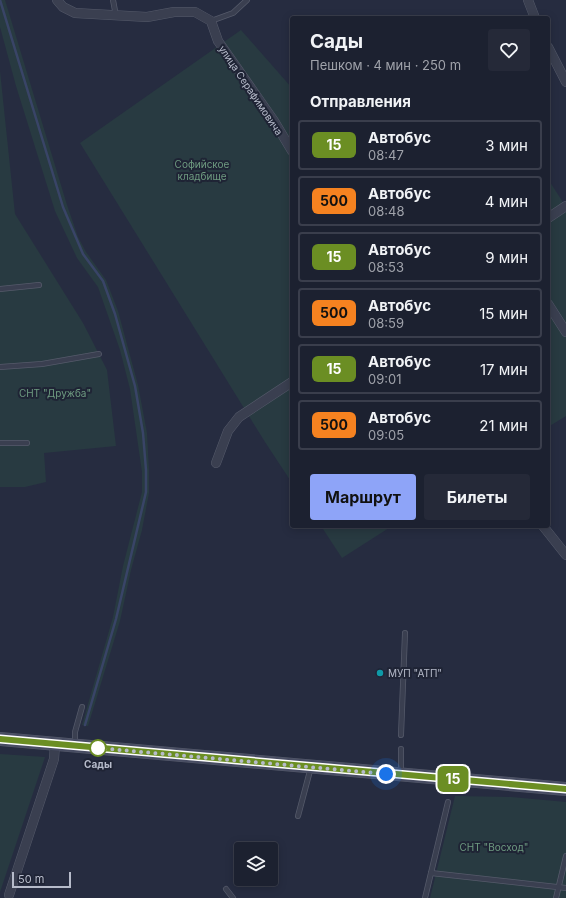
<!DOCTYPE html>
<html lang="ru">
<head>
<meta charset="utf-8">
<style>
  body { margin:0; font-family:Inter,sans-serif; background:#252938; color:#f1f3f6; height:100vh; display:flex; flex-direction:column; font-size:15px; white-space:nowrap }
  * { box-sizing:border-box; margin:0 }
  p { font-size:13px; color:#a0a3ab }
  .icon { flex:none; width:22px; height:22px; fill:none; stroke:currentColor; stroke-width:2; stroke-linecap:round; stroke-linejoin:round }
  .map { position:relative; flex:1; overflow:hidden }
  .drawer { position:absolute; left:290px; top:16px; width:260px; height:512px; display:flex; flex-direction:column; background:#1c2130; border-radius:4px; box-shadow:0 2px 10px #0003,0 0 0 1px #3a3e4c }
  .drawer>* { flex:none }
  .badge { padding:0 8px; border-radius:6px; font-size:14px; line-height:26px }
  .buttons { position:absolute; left:234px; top:842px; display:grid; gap:8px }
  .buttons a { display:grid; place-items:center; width:44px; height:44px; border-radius:4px; background:#1c2130; box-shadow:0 2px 10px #0003,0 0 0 1px #3a3e4c; font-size:20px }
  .scale { position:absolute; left:12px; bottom:10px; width:59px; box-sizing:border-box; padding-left:4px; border:2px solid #b6bbca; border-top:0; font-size:11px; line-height:14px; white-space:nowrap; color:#b6bbca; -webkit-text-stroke:3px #1f2435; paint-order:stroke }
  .you { position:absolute; width:20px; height:20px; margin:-10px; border:3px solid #fff; border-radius:50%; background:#1a73e8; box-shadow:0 0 0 6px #1a73e833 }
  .map>.badge { position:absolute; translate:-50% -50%; box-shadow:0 0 0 2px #fff }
  h2 { padding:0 20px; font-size:15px; line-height:36px }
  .round { display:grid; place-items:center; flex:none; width:42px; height:42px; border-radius:4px; background:#252938 }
  .head { display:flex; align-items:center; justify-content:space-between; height:68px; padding:0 20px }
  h1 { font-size:19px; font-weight:700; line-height:30px }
  .primary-button { display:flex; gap:8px; margin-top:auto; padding:8px 20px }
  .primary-button a { flex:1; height:46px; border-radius:4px; background:#8ea4f8; color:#111; font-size:16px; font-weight:700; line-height:46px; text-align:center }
  .primary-button a+a { background:#252938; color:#f1f3f6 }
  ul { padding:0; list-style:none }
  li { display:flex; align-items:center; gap:12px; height:50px; margin:0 8px 6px; padding:0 12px; border:2px solid #3a3e4c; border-radius:4px }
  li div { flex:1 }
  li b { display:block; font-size:15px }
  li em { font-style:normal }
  li .badge { min-width:44px; font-weight:700; text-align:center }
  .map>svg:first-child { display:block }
  .green { fill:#283a41 }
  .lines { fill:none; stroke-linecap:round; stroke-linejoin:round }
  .stream { stroke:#394467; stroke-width:2.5 }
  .lane-casing { stroke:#555a6a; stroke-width:6 }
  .street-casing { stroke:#555a6a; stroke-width:10 }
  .secondary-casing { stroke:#555a6a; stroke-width:14 }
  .lane { stroke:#3a3f50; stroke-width:4.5 }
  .street { stroke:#3a3f50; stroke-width:9 }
  .secondary { stroke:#484d63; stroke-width:13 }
  .line-casing { stroke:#fff; stroke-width:9 }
  .line { stroke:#6b8e23; stroke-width:6 }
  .walk { stroke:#b6bbca; stroke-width:4; stroke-dasharray:0 7.2 }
  .culture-dot { fill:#0f9aa8; stroke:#1f2435; stroke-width:1.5 }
  .stop-dot { fill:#fff; stroke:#6b8e23; stroke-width:2 }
  .labels { text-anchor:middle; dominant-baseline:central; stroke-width:4; stroke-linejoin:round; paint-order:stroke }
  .street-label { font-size:10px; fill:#b6bbca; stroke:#1f2435 }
  .park-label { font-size:10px; fill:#6e9b80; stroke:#1f2435 }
  .poi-label { font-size:10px; fill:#b6bbca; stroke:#1f2435; text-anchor:start }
  .stop-label { font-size:10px; font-weight:bold; fill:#b6bbca; stroke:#1f2435 }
</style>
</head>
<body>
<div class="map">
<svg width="566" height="898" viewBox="0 0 566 898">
  <rect width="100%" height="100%" fill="#262c40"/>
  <!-- green -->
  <g class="green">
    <polygon points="0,0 5,0 67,205 78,237 86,252 106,280 118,311 138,385 147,433 149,470 149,493 142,530 131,570 120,621 88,726 82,725 113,617 123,566 142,492 142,472 130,389 120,350 98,287 77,258 55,211 16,86 0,27"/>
    <polygon points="241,30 292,88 292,483 265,442 80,143"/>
    <polygon points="0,71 15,214 83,323 107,370 116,446 44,453 46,482 25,487 0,487"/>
    <polygon points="548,179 566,207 566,416 548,427"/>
    <polygon points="321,526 392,526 342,558"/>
    <polygon points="0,754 45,757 0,892"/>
    <polygon points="455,796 511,797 566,802 566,898 430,898"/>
  </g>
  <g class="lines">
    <!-- stream -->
    <polyline class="stream" points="0,0 63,207 83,254 103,281 115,314 135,386 143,433 146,470 146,492 116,619 85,725"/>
    <!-- lane casing -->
    <g class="lane-casing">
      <g id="lane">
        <polyline points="113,0 116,16"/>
        <polyline points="211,21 233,13 247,0"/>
        <polyline points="0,289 39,285"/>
        <polyline points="0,367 42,364 99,354"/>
        <polyline points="0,443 27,443"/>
        <polyline points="401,735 405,633"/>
        <polyline points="75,744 75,732 82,707"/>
        <polyline points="401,749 401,773"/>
        <polyline points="298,816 311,767"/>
        <polyline points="431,873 566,888"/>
        <polyline points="226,889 233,898"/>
        <polyline points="425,898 448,802"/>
        <polyline points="556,898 566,856"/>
      </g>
    </g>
    <!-- street casing -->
    <g class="street-casing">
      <g id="street">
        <polyline points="57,0 63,7 75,13 147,17 174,12 195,12 211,21 218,41 274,121 292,151"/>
        <polyline points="528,0 535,18"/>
        <polyline points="548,47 566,82"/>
        <polyline points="548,218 566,206"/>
        <polyline points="548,304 566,332"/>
        <polyline points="216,463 228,431 239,417 292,382"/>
        <polyline points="543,526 566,555"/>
        <polyline points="9,895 54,759 55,744"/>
      </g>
    </g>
    <!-- secondary casing -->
    <g class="secondary-casing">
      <polyline id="secondary" points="0,739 566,789"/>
    </g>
    <!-- lane -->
    <use href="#lane" class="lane"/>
    <!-- street -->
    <use href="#street" class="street"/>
    <!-- secondary -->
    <use href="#secondary" class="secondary"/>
  </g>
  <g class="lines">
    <!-- line casing -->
    <g class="line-casing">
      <polyline id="line" points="0,739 566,789"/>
    </g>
    <!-- line -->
    <use href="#line" class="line"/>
    <!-- walk -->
    <polyline class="walk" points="98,748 386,774"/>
  </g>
  <!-- markers -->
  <circle class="culture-dot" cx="380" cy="673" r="4"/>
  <circle class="stop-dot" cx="98" cy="748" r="8"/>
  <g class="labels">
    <!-- street labels -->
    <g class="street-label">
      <text transform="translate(251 90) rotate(56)">улица Серафимовича</text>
    </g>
    <!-- park labels -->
    <g class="park-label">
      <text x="202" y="164">Софийское<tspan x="202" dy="12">кладбище</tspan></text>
      <text x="55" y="393">СНТ "Дружба"</text>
      <text x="494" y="847">СНТ "Восход"</text>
    </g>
    <!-- poi labels -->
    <g class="poi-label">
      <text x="388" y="673">МУП "АТП"</text>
    </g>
    <!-- stop labels -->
    <g class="stop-label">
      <text x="98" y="764">Сады</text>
    </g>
  </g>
</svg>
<div class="buttons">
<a><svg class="icon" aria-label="layers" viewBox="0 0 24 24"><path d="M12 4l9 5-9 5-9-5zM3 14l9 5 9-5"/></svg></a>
</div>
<div class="scale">50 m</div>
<div class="you" style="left:386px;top:774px"></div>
<b class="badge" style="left:453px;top:779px;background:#6b8e23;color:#fff">15</b>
<section class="drawer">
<div class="head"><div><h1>Сады</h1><p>Пешком · 4 мин · 250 m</p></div><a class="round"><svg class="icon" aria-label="heart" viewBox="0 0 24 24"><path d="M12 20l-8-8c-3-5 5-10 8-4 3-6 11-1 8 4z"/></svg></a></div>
<h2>Отправления</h2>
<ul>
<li><span class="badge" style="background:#6b8e23;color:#fff">15</span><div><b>Автобус</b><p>08:47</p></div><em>3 мин</em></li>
<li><span class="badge" style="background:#f58220;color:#111">500</span><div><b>Автобус</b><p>08:48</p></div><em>4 мин</em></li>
<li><span class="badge" style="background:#6b8e23;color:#fff">15</span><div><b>Автобус</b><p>08:53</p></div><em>9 мин</em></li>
<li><span class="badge" style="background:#f58220;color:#111">500</span><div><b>Автобус</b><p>08:59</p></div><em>15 мин</em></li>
<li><span class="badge" style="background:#6b8e23;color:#fff">15</span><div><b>Автобус</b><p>09:01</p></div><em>17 мин</em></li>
<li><span class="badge" style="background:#f58220;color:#111">500</span><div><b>Автобус</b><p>09:05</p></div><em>21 мин</em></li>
</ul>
<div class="primary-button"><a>Маршрут</a><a>Билеты</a></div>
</section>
</div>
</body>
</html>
